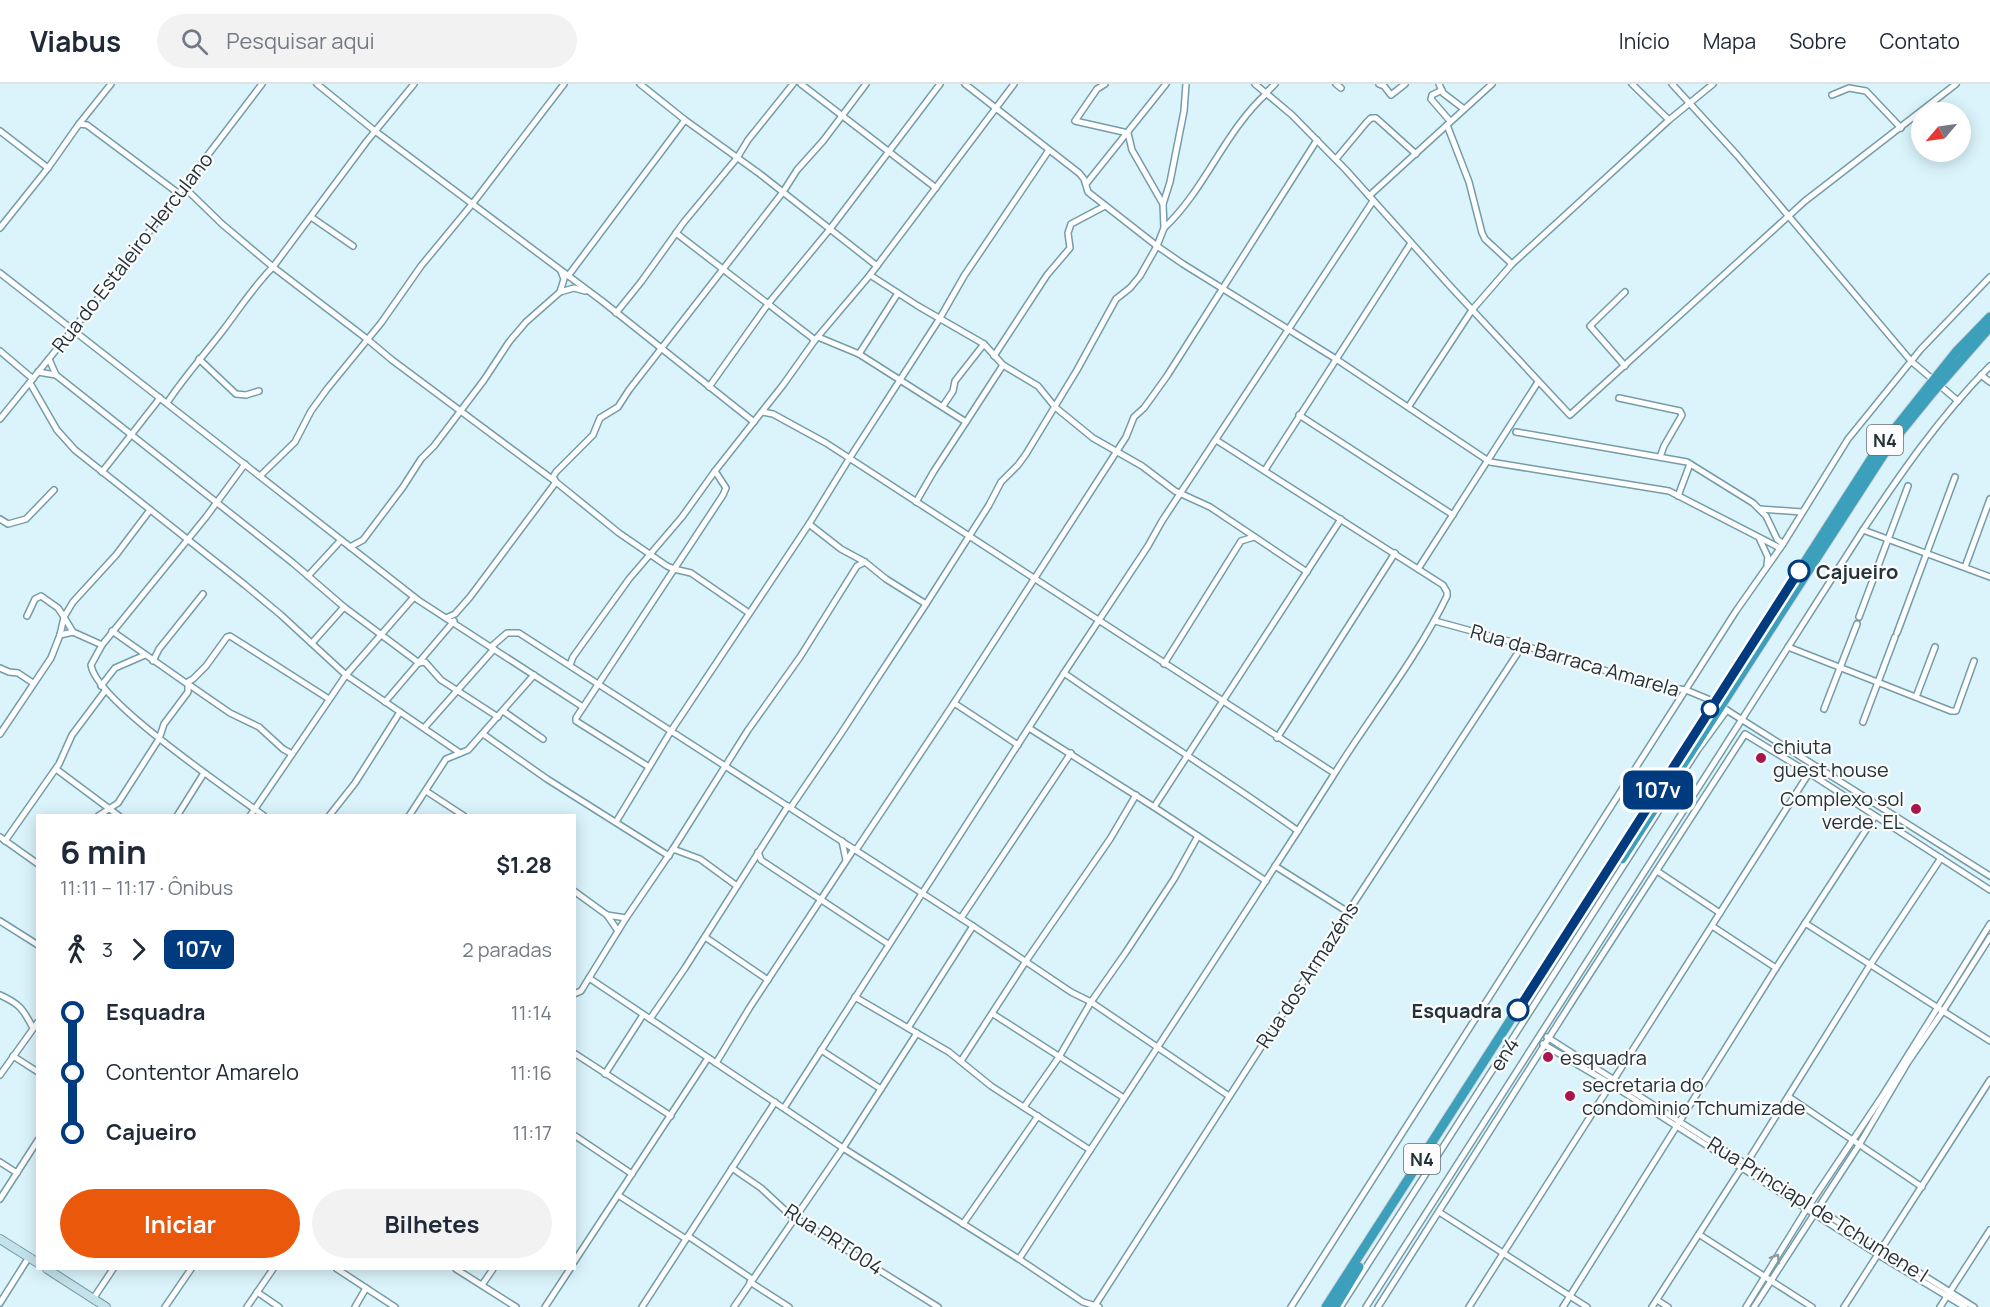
<!DOCTYPE html>
<html lang="pt">
<head>
<meta charset="utf-8">
<style>
  body { margin:0; font-family:Manrope,sans-serif; background:#f2f2f3; color:#1f2937; height:100vh; display:flex; flex-direction:column; font-size:22px; white-space:nowrap }
  * { box-sizing:border-box; margin:0 }
  p { font-size:20px; color:#747a83 }
  .icon { flex:none; width:33px; height:33px; fill:none; stroke:currentColor; stroke-width:2; stroke-linecap:round; stroke-linejoin:round }
  .map { position:relative; flex:1; overflow:hidden }
  .sheet { position:absolute; left:36px; top:730px; width:540px; height:456px; display:flex; flex-direction:column; background:#fff; border-radius:0px; box-shadow:0 3px 15px #0003 }
  .sheet>* { flex:none }
  .badge { padding:0 12px; border-radius:9px; font-size:21px; line-height:39px }
  .needle { width:39px; rotate:241deg }
  .tools { position:absolute; left:1911px; top:18px; display:grid; gap:12px }
  .tools a { display:grid; place-items:center; width:60px; height:60px; border-radius:50%; background:#fff; box-shadow:0 3px 15px #0003; font-size:30px }
  .map>.badge { position:absolute; translate:-50% -50%; box-shadow:0 0 0 3px #fff }
  .legs { display:flex; align-items:center; gap:9px; height:66px; padding:0 24px; font-size:20px }
  .legs p { margin-inline-start:auto }
  .overview { display:flex; align-items:center; justify-content:space-between; height:102px; padding:0 24px }
  h1 { font-size:33px; font-weight:700; line-height:45px }
  .primary-button { display:flex; gap:12px; margin-top:auto; padding:12px 24px }
  .primary-button a { flex:1; height:69px; border-radius:36px; background:#ea580c; color:#fff; font-size:24px; font-weight:700; line-height:69px; text-align:center }
  .primary-button a+a { background:#f2f2f3; color:#1f2937 }
  ul { padding:0 24px; list-style:none }
  li { display:flex; align-items:center; gap:21px; height:60px; font-size:22px }
  li i { display:grid; place-items:center; width:9px; height:100%; margin:0 8px; background:currentColor }
  li i::after { content:''; width:15px; height:15px; margin:-8px; border:4px solid; border-radius:50%; background:#fff }
  li p { margin-inline-start:auto }
  li:first-child i { background:linear-gradient(#0000 50%,currentColor 0) }
  li:last-child i { background:linear-gradient(currentColor 50%,#0000 0) }
  header { display:flex; align-items:center; gap:36px; box-sizing:border-box; height:84px; padding:0 30px; background:#fff; border-bottom:2px solid #e0e1e3 }
  header strong { font-size:28px }
  nav { display:flex; gap:33px; margin-inline-start:auto; font-size:21px }
  .search { width:420px; height:54px; background:#f2f2f3; display:flex; align-items:center; gap:15px; box-sizing:border-box; padding:0 21px; border-radius:33px; color:#747a83; font-size:22px }
  .map>svg:first-child { display:block }
  .lines { fill:none; stroke-linecap:round; stroke-linejoin:round }
  .street-casing { stroke:#759ca9; stroke-width:8 }
  .secondary-casing { stroke:#759ca9; stroke-width:10 }
  .highway-casing { stroke:#d3d6d7; stroke-width:11 }
  .street { stroke:#fff; stroke-width:5 }
  .secondary { stroke:#c4e2eb; stroke-width:8 }
  .highway { stroke:#3c9fbb; stroke-width:9 }
  .oneway { stroke:#91999c }
  .line-1-casing { stroke:#fff; stroke-width:14 }
  .line-1 { stroke:#003b80; stroke-width:9 }
  .stop-1-dot { fill:#fff; stroke:#003b80; stroke-width:3 }
  .poi-dot { fill:#a9164d; stroke:#fcfcfc; stroke-width:2 }
  .labels { text-anchor:middle; dominant-baseline:central; stroke-width:4.5; stroke-linejoin:round; paint-order:stroke }
  .shield { fill:#fcfcfc; stroke:#646f74; stroke-width:1.5 }
  .shield-label { font-size:18px; font-weight:bold; fill:#233339 }
  .street-label { font-size:20px; fill:#233339; stroke:#fcfcfc }
  .stop-label { font-size:20px; font-weight:bold; fill:#233339; stroke:#fcfcfc; text-anchor:start }
  .poi-label { font-size:20px; fill:#233339; stroke:#fcfcfc; text-anchor:start }
</style>
</head>
<body>
<header>
<strong>Viabus</strong>
<div class="search"><svg class="icon" aria-label="search" viewBox="0 0 24 24"><circle cx="10" cy="10" r="6"/><path d="M15 15l6 6"/></svg>Pesquisar aqui</div>
<nav><a>Início</a><a>Mapa</a><a>Sobre</a><a>Contato</a></nav>
</header>
<div class="map">
<svg width="1990" height="1223" viewBox="0 0 1990 1223">
  <rect width="100%" height="100%" fill="#dbf4fc"/>
  <g class="lines">
    <!-- street casing -->
    <g class="street-casing">
      <g id="street">
        <polyline points="317,0 375,47 602,217 754,338"/>
        <polyline points="414,0 367,57 273,183 367,255 392,276 556,398 619,449 667,482 674,485 691,489 749,529"/>
        <polyline points="801,0 936,104"/>
        <polyline points="965,0 1079,89 1084,95 1088,108 1157,162 1183,180 1336,275 1490,378 1669,407 1780,464"/>
        <polyline points="1105,0 1097,5 1075,37 1128,49 1132,66 1163,120"/>
        <polyline points="1255,0 1292,31 1346,86 1450,202 1570,331 1805,117 1956,0"/>
        <polyline points="1336,0 1341,4"/>
        <polyline points="1379,0 1384,2 1391,11 1405,0"/>
        <polyline points="1439,0 1443,9 1464,25"/>
        <polyline points="1632,0 1669,36"/>
        <polyline points="1672,0 1737,71 1911,277 1958,317"/>
        <polyline points="1442,6 1432,11 1431,15 1450,37"/>
        <polyline points="1266,9 1275,0"/>
        <polyline points="1832,11 1849,4 1866,7 1901,44"/>
        <polyline points="685,36 760,90 877,182"/>
        <polyline points="79,40 87,41 178,109"/>
        <polyline points="0,47 48,84"/>
        <polyline points="1336,75 1366,39 1371,34 1376,34 1416,70"/>
        <polyline points="1086,100 1166,0"/>
        <polyline points="1369,112 1492,0"/>
        <polyline points="311,133 353,162"/>
        <polyline points="0,144 48,84 79,40 111,0"/>
        <path d="M1164,144C1205,106 1224,48 1267,9"/>
        <polyline points="676,149 815,256"/>
        <polyline points="1512,180 1669,36 1713,0"/>
        <polyline points="0,189 418,516 583,623"/>
        <polyline points="870,191 918,222 984,260 1003,281 1038,302 1055,323 1093,354 1142,382 1175,407 1210,423 1307,488"/>
        <polyline points="568,192 685,36 640,0"/>
        <polyline points="560,208 574,204 585,207"/>
        <polyline points="1625,208 1590,242 1625,282"/>
        <polyline points="616,229 641,198 684,138 737,74 748,56 793,0"/>
        <polyline points="818,253 859,270 898,209"/>
        <polyline points="0,267 33,295"/>
        <polyline points="859,270 966,338 934,387 916,418"/>
        <polyline points="994,272 1047,191 1070,164 1068,149 1071,140 1105,122"/>
        <polyline points="49,275 56,291 293,479 344,523 312,559"/>
        <polyline points="199,275 236,310 246,311 259,307"/>
        <polyline points="38,288 56,291"/>
        <polyline points="1981,291 1990,298"/>
        <polyline points="30,299 57,346 75,366 245,501 281,531 346,591 414,513"/>
        <polyline points="709,303 768,220 830,145 940,0"/>
        <polyline points="1619,314 1680,327 1682,331 1664,362 1660,373"/>
        <path d="M167,319C184,293 205,270 224,245C240,224 254,202 273,183L222,140L183,102"/>
        <polyline points="943,322 953,307 955,297 984,260"/>
        <polyline points="1409,322 1472,226 1512,180 1485,155 1482,149 1469,98 1447,41"/>
        <polyline points="762,328 773,330 826,359 1334,689"/>
        <polyline points="1299,331 1453,431"/>
        <polyline points="0,335 104,207 262,0"/>
        <polyline points="966,338 1003,281"/>
        <polyline points="1516,348 1687,378 1753,419 1766,432 1777,455 1783,460"/>
        <polyline points="1265,386 1411,159"/>
        <polyline points="102,388 160,314"/>
        <polyline points="260,392 295,358 311,327 327,305 381,239 421,182 473,119 564,0"/>
        <polyline points="1678,412 1690,380"/>
        <polyline points="1760,425 1802,428"/>
        <polyline points="0,435 8,440 26,435 54,406"/>
        <polyline points="809,440 841,465 865,478 886,495 926,520"/>
        <polyline points="1863,446 1990,493"/>
        <polyline points="1760,456 1768,473 1767,480"/>
        <polyline points="350,463 363,456 403,403 421,375 434,362 484,296 509,258 526,238 560,208 564,195 561,187"/>
        <polyline points="1965,483 1990,415"/>
        <polyline points="1418,485 1538,298"/>
        <polyline points="308,492 341,456"/>
        <polyline points="344,523 419,579 425,578 441,596 498,633"/>
        <polyline points="27,532 35,515 41,512 58,524 64,533 73,518 116,471 150,426"/>
        <polyline points="1859,533 1908,402"/>
        <polyline points="446,534 455,530 470,513 556,398 553,393 556,388 593,351 600,334 618,323 629,306 783,108 797,86 823,57 866,0"/>
        <polyline points="1435,537 1512,558 1649,600 1686,606 1715,618"/>
        <polyline points="112,547 186,599 193,595 206,582 227,553 230,552 329,615"/>
        <polyline points="1897,549 1955,393"/>
        <path d="M60,551L73,548L102,561L91,581C96,617 231,707 264,732"/>
        <polyline points="102,561 206,433 245,380"/>
        <polyline points="491,563 507,549 519,549 973,842 1071,908 1091,918 1229,1012"/>
        <polyline points="1788,563 1951,627 1956,627 1974,577"/>
        <polyline points="153,577 159,565 203,510"/>
        <polyline points="1164,580 1241,457 1254,453"/>
        <polyline points="570,581 573,573 629,495 682,433 715,387"/>
        <polyline points="0,584 9,588 18,589 33,599"/>
        <path d="M1064,589C1141,643 1222,692 1298,747"/>
        <polyline points="188,600 230,629 259,643 283,665 292,670"/>
        <polyline points="101,602 115,584 145,571"/>
        <polyline points="1916,613 1935,563"/>
        <polyline points="385,618 454,537"/>
        <polyline points="954,619 1018,661"/>
        <polyline points="1725,625 1990,792"/>
        <polyline points="1824,625 1857,540"/>
        <polyline points="503,627 543,655"/>
        <polyline points="1863,638 1895,553"/>
        <polyline points="424,644 494,565"/>
        <polyline points="1029,644 1154,723 1266,797"/>
        <polyline points="0,650 51,574 60,551 64,533 73,548"/>
        <polyline points="483,650 547,695 669,772"/>
        <polyline points="1277,654 1395,469"/>
        <polyline points="649,683 576,637 576,634 723,411 726,404 715,387 783,301 815,256 870,191 1014,0"/>
        <polyline points="56,685 119,732"/>
        <polyline points="426,707 464,732"/>
        <polyline points="791,723 840,651 926,520 989,421 1001,398 1018,381 1026,370 1077,286 1116,215 1130,204 1140,192 1157,162 1164,144 1163,120 1170,98 1184,27 1186,0"/>
        <polyline points="1154,723 1341,435"/>
        <polyline points="98,732 118,719 159,655 164,640 188,608 188,600"/>
        <polyline points="177,732 204,689"/>
        <polyline points="250,732 346,591 460,669"/>
        <polyline points="329,732 355,699 400,628"/>
        <polyline points="409,732 446,675 468,666 534,591"/>
        <polyline points="616,738 671,647 809,440 849,375 940,234 964,192 1049,66"/>
        <polyline points="0,753 38,780"/>
        <polyline points="5,757 59,680 72,651 105,607"/>
        <polyline points="842,757 846,776"/>
        <polyline points="673,765 700,775 737,802"/>
        <polyline points="856,766 954,619 1126,353 1134,333 1144,324 1167,292 1317,56"/>
        <polyline points="758,768 761,776 888,860"/>
        <polyline points="1275,782 1348,828"/>
        <polyline points="1657,787 1720,829"/>
        <polyline points="574,807 607,831 626,834"/>
        <polyline points="607,831 618,847"/>
        <polyline points="961,834 1071,669"/>
        <polyline points="0,837 38,861"/>
        <polyline points="1805,839 1990,957"/>
        <polyline points="1712,842 1776,884"/>
        <polyline points="705,853 768,896"/>
        <polyline points="589,894 843,1064 1019,1175 1083,1218 1099,1223"/>
        <polyline points="574,910 581,907 626,834 673,765 748,646 800,573 857,482 865,478"/>
        <path d="M0,911C20,920 23,925 33,944"/>
        <polyline points="855,913 949,968 991,1002 1090,1066"/>
        <polyline points="993,930 1124,1014"/>
        <polyline points="650,935 685,884 788,722"/>
        <polyline points="908,944 973,842"/>
        <polyline points="1547,953 1746,1080 1974,1223"/>
        <polyline points="1543,960 1612,1001 1877,1170 1965,1223"/>
        <polyline points="821,966 881,1005"/>
        <polyline points="574,969 671,1032"/>
        <polyline points="13,972 38,988"/>
        <polyline points="961,977 1026,877 1110,755 1136,711"/>
        <polyline points="716,979 750,923 854,765"/>
        <polyline points="605,990 643,931"/>
        <polyline points="0,991 38,938"/>
        <polyline points="1789,1013 1922,1103"/>
        <polyline points="1024,1023 1059,973 1091,918 1126,868 1174,795 1198,752"/>
        <polyline points="784,1024 1064,589 1148,462 1162,437 1373,117"/>
        <polyline points="574,1051 632,1090"/>
        <polyline points="0,1078 17,1089"/>
        <polyline points="732,1084 761,1104 789,1130 938,1223"/>
        <polyline points="618,1111 686,1155"/>
        <polyline points="0,1115 38,1056"/>
        <polyline points="1439,1128 1587,1223"/>
        <polyline points="963,1140 1038,1032"/>
        <polyline points="1700,1151 1812,1223"/>
        <polyline points="688,1152 752,1195"/>
        <path d="M1019,1175C1124,1014 1230,854 1333,692C1370,632 1416,576 1447,512V508L1443,501L1216,356"/>
        <polyline points="574,1178 708,974"/>
        <polyline points="337,1185 395,1223"/>
        <polyline points="456,1185 516,1223"/>
        <polyline points="750,1198 789,1223"/>
        <polyline points="482,1201 493,1185"/>
        <polyline points="257,1208 279,1223"/>
        <polyline points="93,1215 113,1185"/>
        <polyline points="1657,1216 1668,1223"/>
        <polyline points="0,1219 29,1173"/>
        <polyline points="1341,1222 1697,667 1727,626"/>
        <polyline points="165,1223 191,1185"/>
        <polyline points="247,1223 273,1185"/>
        <polyline points="355,1223 366,1204"/>
        <polyline points="545,1223 570,1185"/>
        <polyline points="642,1223 775,1018"/>
        <polyline points="734,1223 843,1064 917,949"/>
        <polyline points="1094,1223 1348,828 1523,561"/>
        <polyline points="1291,1223 1736,527 1783,460 1848,355 1921,265 1990,193"/>
        <path d="M1366,1223L1863,446C1901,389 1941,331 1990,282"/>
        <polyline points="1378,1223 1573,916 1745,650 1809,689 1990,806"/>
        <polyline points="1469,1223 1809,689"/>
        <polyline points="1563,1223 1776,884 1875,732"/>
        <polyline points="1652,1223 1740,1086 1746,1080 1870,881 1941,774"/>
        <polyline points="1746,1223 1806,1126 1881,1014 1990,840"/>
        <polyline points="1754,1223 1859,1061 1908,978 1943,927 1990,853"/>
        <polyline points="1844,1223 1990,996"/>
        <polyline points="1940,1223 1990,1146"/>
      </g>
    </g>
    <!-- secondary casing -->
    <g class="secondary-casing">
      <g id="secondary">
        <polyline points="0,1155 38,1179"/>
        <polyline points="47,1185 106,1223"/>
      </g>
    </g>
    <!-- highway casing -->
    <g class="highway-casing">
      <g id="highway">
        <polyline points="1622,775 1889,362 1933,308 1990,243"/>
        <polyline points="1326,1223 1873,372 1956,268 1990,233"/>
        <polyline points="1335,1223 1359,1183"/>
      </g>
    </g>
    <!-- street -->
    <use href="#street" class="street"/>
    <!-- secondary -->
    <use href="#secondary" class="secondary"/>
    <!-- highway -->
    <use href="#highway" class="highway"/>
  </g>
  <!-- one-way arrows -->
  <defs><path id="oneway-chevron" d="M-2-3.5L2.5 0L-2 3.5" fill="none" stroke-width="1.6" stroke-linecap="round" stroke-linejoin="round" transform="scale(1.5)"/></defs>
  <use class="oneway" href="#oneway-chevron" transform="translate(1776 1174) rotate(-58)"/>
  <g class="lines">
    <!-- line-1 casing -->
    <g class="line-1-casing">
      <polyline id="line-1" points="1518,926 1799,487"/>
    </g>
    <!-- line-1 -->
    <use href="#line-1" class="line-1"/>
  </g>
  <!-- markers -->
  <g class="stop-1-dot">
    <circle cx="1799" cy="487" r="10"/>
    <circle cx="1710" cy="625" r="8"/>
    <circle cx="1518" cy="926" r="10"/>
  </g>
  <g class="poi-dot">
    <circle cx="1761" cy="674" r="6"/>
    <circle cx="1916" cy="725" r="6"/>
    <circle cx="1548" cy="973" r="6"/>
    <circle cx="1570" cy="1012" r="6"/>
  </g>
  <g class="labels">
    <!-- shield labels -->
    <g class="shield">
      <rect x="1867" y="341" width="36" height="30" rx="4.5"/>
      <rect x="1404" y="1060" width="36" height="30" rx="4.5"/>
    </g>
    <g class="shield-label">
      <text x="1885" y="356">N4</text>
      <text x="1422" y="1075">N4</text>
    </g>
    <!-- street labels -->
    <g class="street-label">
      <text transform="translate(132 168) rotate(-52)">Rua do Estaleiro Herculano</text>
      <text transform="translate(1575 576) rotate(16)">Rua da Barraca Amarela</text>
      <text transform="translate(1307 891) rotate(-57)">Rua dos Armazéns</text>
      <text transform="translate(1504 970) rotate(-57)">en4</text>
      <text transform="translate(1818 1125) rotate(32)">Rua Princiapl de Tchumene I</text>
      <text transform="translate(834 1155) rotate(33)">Rua PRT004</text>
    </g>
    <!-- stop labels -->
    <g class="stop-label">
      <text x="1816" y="487">Cajueiro</text>
      <text x="1502" y="926" text-anchor="end">Esquadra</text>
    </g>
    <!-- poi labels -->
    <g class="poi-label">
      <text x="1773" y="662">chiuta<tspan x="1773" dy="23">guest house</tspan></text>
      <text x="1904" y="714" text-anchor="end">Complexo sol<tspan x="1904" dy="23">verde. EL</tspan></text>
      <text x="1560" y="973">esquadra</text>
      <text x="1582" y="1000">secretaria do<tspan x="1582" dy="23">condominio Tchumizade</tspan></text>
    </g>
  </g>
</svg>
<div class="tools">
<a><svg class="needle" viewBox="-14 -14 28 28"><path d="M0-13l5 13h-10z" fill="#e53935"/><path d="M0 13l5-13h-10z" fill="#747a83"/></svg></a>
</div>
<b class="badge" style="left:1658px;top:706px;background:#003b80;color:#fff">107v</b>
<section class="sheet">
<div class="overview"><div><h1>6 min</h1><p>11:11 – 11:17 · Ônibus</p></div><b>$1.28</b></div>
<div class="legs"><svg class="icon" aria-label="walk" viewBox="0 0 24 24"><circle cx="13" cy="4" r="2"/><path d="M13 8l-2 6 4 7M11 14l-3 7M7 12l3-4h3l4 4"/></svg>3<svg class="icon" aria-label="forward" viewBox="0 0 24 24"><path d="M9 5l7 7-7 7"/></svg><b class="badge" style="background:#003b80;color:#fff">107v</b><p>2 paradas</p></div>
<ul>
<li><i style="color:#003b80"></i><b>Esquadra</b><p>11:14</p></li>
<li><i style="color:#003b80"></i><span>Contentor Amarelo</span><p>11:16</p></li>
<li><i style="color:#003b80"></i><b>Cajueiro</b><p>11:17</p></li>
</ul>
<div class="primary-button"><a>Iniciar</a><a>Bilhetes</a></div>
</section>
</div>
</body>
</html>
